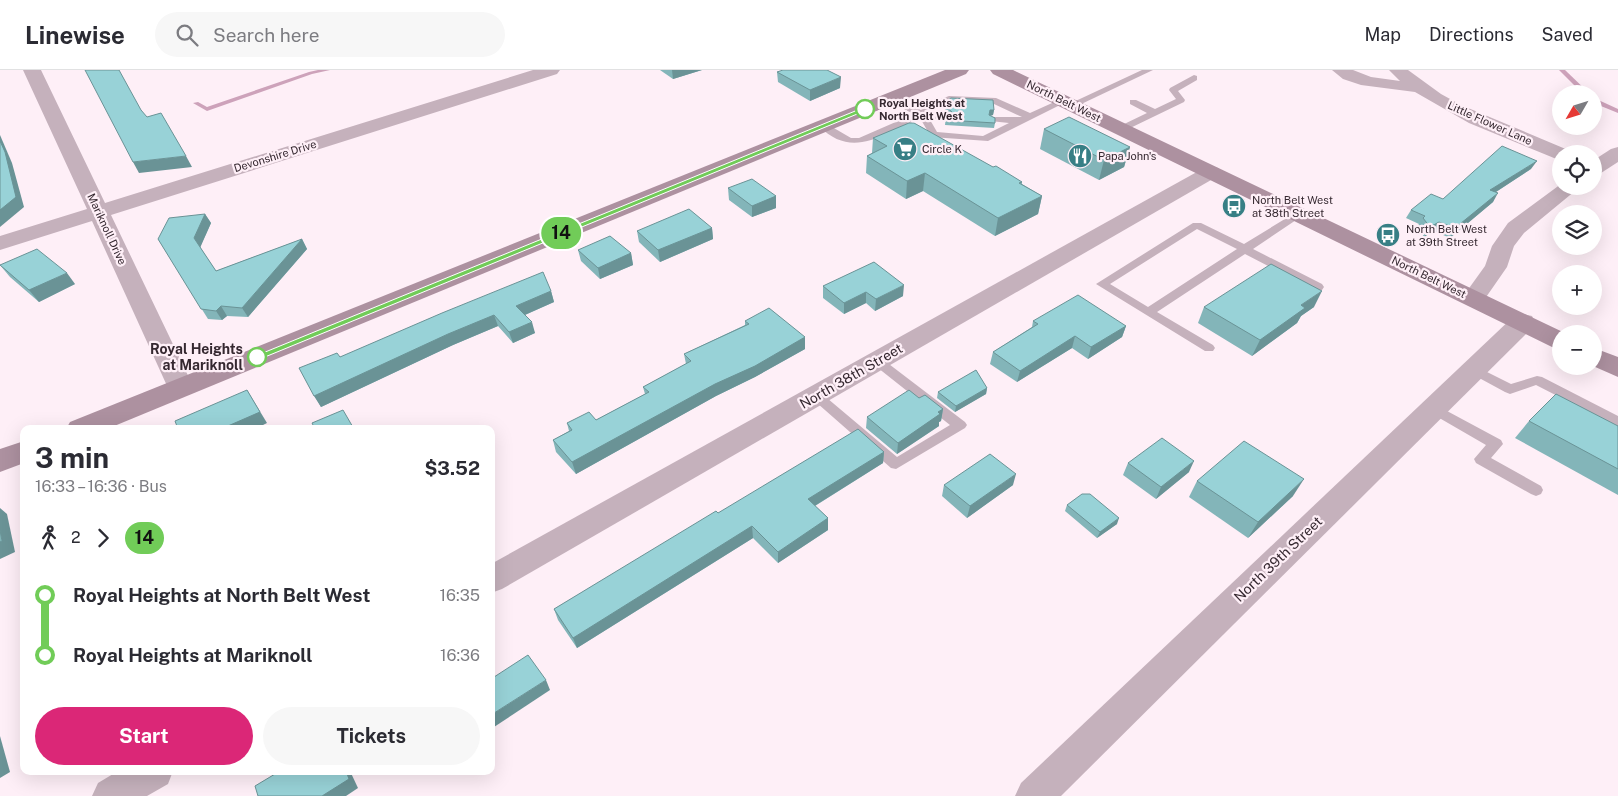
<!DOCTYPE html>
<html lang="en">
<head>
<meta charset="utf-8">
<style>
  body { margin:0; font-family:"Public Sans",sans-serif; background:#f7f7f7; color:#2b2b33; height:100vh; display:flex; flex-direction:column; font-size:19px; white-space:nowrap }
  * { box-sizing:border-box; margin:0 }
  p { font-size:16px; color:#7c7c81 }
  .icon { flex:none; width:28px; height:28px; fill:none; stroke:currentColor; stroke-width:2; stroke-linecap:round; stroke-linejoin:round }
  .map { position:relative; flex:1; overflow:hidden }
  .panel { position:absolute; left:20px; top:355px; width:475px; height:350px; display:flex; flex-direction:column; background:#fff; border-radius:10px; box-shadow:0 5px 20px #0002 }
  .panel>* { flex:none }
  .badge { padding:0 10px; border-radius:16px; font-size:18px; line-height:32px }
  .needle { width:32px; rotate:231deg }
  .fabs { position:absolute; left:1552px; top:15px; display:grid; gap:10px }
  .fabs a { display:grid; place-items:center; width:50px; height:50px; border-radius:50%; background:#fff; box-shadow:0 5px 20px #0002; font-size:25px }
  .map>.badge { position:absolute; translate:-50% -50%; box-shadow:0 0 0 2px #fff }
  .legs { display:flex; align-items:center; gap:8px; height:55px; padding:0 15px; font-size:16px }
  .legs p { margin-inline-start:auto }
  .overview { display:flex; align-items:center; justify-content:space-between; height:85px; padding:0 15px }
  h1 { font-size:28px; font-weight:700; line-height:38px }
  .primary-button { display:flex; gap:10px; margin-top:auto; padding:10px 15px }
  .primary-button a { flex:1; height:58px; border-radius:30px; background:#db2777; color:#fff; font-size:20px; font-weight:700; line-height:58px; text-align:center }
  .primary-button a+a { background:#f7f7f7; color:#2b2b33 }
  ul { padding:0 15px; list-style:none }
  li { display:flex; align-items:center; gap:18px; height:60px; font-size:19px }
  li i { display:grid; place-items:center; width:8px; height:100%; margin:0 6px; background:currentColor }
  li i::after { content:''; width:12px; height:12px; margin:-6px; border:4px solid; border-radius:50%; background:#fff }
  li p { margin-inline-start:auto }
  li:first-child i { background:linear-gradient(#0000 50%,currentColor 0) }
  li:last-child i { background:linear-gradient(currentColor 50%,#0000 0) }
  header { display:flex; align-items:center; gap:30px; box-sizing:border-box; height:70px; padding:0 25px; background:#fff; border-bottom:1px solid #e1e1e2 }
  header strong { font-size:24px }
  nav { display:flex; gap:28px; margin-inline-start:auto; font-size:18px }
  .search { width:350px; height:45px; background:#f7f7f7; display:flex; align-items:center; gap:12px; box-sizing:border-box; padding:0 18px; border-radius:28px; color:#7c7c81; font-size:19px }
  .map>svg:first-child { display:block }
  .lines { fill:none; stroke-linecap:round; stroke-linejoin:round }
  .stream { fill:#cda2ba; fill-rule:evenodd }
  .lane { fill:#c5b1bc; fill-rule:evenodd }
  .street { fill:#c5b1bc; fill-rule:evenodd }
  .secondary { fill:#ad91a0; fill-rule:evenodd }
  .wall { fill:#83b5b9 }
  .shaded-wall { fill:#6a9396 }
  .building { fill:#98d2d7; stroke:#6a9396 }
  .line-1 { fill:#71cc58; stroke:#fff }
  .stop-1-dot { fill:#fff; stroke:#71cc58; stroke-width:2.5 }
  .labels { text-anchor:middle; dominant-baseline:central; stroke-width:4.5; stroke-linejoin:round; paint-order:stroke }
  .far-street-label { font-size:11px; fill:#352830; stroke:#feeff7 }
  .far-stop-label { font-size:11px; font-weight:bold; fill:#352830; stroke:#feeff7; text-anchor:start }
  .far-poi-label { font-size:11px; fill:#352830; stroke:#feeff7; text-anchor:start }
  .stop-label { font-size:14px; font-weight:bold; fill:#352830; stroke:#feeff7; text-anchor:end }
  .street-label { font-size:14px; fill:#352830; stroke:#feeff7 }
</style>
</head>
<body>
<header>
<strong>Linewise</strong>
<div class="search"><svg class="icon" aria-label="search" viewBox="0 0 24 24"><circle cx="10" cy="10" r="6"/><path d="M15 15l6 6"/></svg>Search here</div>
<nav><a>Map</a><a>Directions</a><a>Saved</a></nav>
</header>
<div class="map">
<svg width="1618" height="726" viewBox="0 0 1618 726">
  <rect width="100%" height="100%" fill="#feeff7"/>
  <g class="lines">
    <!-- stream -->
    <g class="stream">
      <polygon points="318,0 330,0 312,4 207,41 193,33 198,32 207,37 309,2"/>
      <polygon points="1559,0 1565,0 1590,24 1583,24"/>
      <polygon points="1594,28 1618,39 1618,43 1596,34 1594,33"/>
    </g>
    <!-- lane -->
    <g class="lane">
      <polygon points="1142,0 1153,0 1075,37 1072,38 1067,35"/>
      <polygon points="1194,5 1197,6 1197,10 1178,21 1185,30 1184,32 1124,61 1118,61 1118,57 1147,43 1130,34 1130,30 1136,30 1155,39 1176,29 1169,20 1170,18"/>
      <path d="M890,26L921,40L933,32L949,26L996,28L1030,43L1061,29H1067L1068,31L988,71L931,67L920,48C884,64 852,90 819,56L824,53L827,54L851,68H859L914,44L887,31L886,29ZM950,32L994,34L1022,47H990V51L1009,53L983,66L937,62L929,48L945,50L950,47L945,44L930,42Z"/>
      <path d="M1298,141L1303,144L1302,146L1253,179L1322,214L1324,217L1322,220H1314L1245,184L1157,242L1213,275L1215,278L1213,281H1205L1096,214L1193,153H1201L1244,174ZM1197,159L1237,179L1148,237L1110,214Z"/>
      <polygon points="877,287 881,288 965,352 967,355 965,358 896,399 891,398 809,326 811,323 821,323 897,387 950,355 873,294 871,291 873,288"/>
      <polygon points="1475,296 1511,314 1537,306 1542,307 1618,346 1618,357 1536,315 1510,324 1505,322 1470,303 1469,300 1470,297"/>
      <polygon points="1434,334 1501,370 1503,374 1491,388 1541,416 1543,420 1541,424 1536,426 1531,424 1476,393 1474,389 1486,375 1429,342 1427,339 1429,336"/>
    </g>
    <!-- street -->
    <g class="street">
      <polygon points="23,0 41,0 105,133 533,0 560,0 557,4 111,145 194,318 190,324 181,327 172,324 168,318 92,151 0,180 0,166 87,139"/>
      <polygon points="1332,0 1353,0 1371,7 1400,11 1389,0 1408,0 1441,24 1461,35 1568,80 1571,84 1561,84 1561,90 1554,88 1469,53 1415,22 1361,15 1343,9"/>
      <polygon points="1618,77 1618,92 1601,103 1594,105 1594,90 1611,79"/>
      <polygon points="1211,96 1218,98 1221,102 1218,106 502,519 491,523 491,494 1204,98"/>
      <polygon points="1561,114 1561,116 1581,116 1524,163 1514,176 1507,197 1482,233 1474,235 1466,233 1462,228 1485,196 1492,176 1508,153"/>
      <polygon points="1523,244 1532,246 1535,252 1532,258 1061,726 1015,726 1021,713 1514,246"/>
      <polygon points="118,701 173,701 168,714 147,726 92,726 98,713"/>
    </g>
    <!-- secondary -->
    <g class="secondary">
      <polygon points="945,0 969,0 966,4 107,359 66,359 70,352"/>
      <polygon points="990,0 1013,0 1567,264 1561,264 1561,279 1552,277 993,4"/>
      <polygon points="1594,278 1618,287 1618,307 1593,296"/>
      <polygon points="24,371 24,393 0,402 0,379"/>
    </g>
  </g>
  <!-- wall -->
  <g class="wall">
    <polygon points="660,0 702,0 673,9"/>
    <polygon points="777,2 840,18 810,31 778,12"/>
    <polygon points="946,31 994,40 993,45 989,46 995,53 994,58 945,55 946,46 948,45 945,42"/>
    <polygon points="1044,59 1130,77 1124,97 1099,110 1040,79"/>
    <polygon points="873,68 993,97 1022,112 1022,114 1042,126 1038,144 995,166 923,121 906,129 866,103 867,86 872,83"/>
    <polygon points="1531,99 1496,122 1493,132 1450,168 1434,161 1424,167 1417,157 1419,154 1406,148 1411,140"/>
    <polygon points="728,118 776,126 776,138 752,147 729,130"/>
    <polygon points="205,144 211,153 200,177 216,201 302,169 307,179 248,247 227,246 222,250 208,249 158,169"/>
    <polygon points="712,158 713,169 660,192 639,172 637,161"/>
    <polygon points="578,180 631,183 633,195 600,209 581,191"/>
    <polygon points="0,195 75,214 39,232 10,207"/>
    <polygon points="823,216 903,226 875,241 866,233 844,244 823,228"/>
    <polygon points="551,221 554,232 525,245 535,263 513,273 498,256 453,275 321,337 299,298 340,287"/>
    <polygon points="1204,237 1314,237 1301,246 1297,253 1252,286 1198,253"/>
    <polygon points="745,251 805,279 755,307 716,326 576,404 556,382 553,370 569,361 567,353 596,350 645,324 643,317 686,294 684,284 745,255"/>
    <polygon points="1033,251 1126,256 1122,267 1088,289 1072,278 1017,312 990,294 993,282 1032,257"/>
    <polygon points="987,318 986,324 955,342 937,328 938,322"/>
    <polygon points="919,328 943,339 941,351 939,352 939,356 897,384 866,358 867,347"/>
    <polygon points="1529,351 1618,356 1618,425 1515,368"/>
    <polygon points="884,382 883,393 815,436 828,448 828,460 778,493 753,468 577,578 558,550 554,539 718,443"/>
    <polygon points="1128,393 1189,402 1156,429 1123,405"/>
    <polygon points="1197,411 1293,426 1248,468 1189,427"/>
    <polygon points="944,415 1013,415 967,448 942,426"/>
    <polygon points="1067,435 1117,454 1097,468 1065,441"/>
  </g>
  <!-- shaded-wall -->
  <g class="shaded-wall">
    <polygon points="672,0 702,0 673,9"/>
    <polygon points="841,7 840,18 810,31 810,20"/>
    <polygon points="990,40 994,40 993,45 989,46"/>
    <polygon points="0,65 12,93 24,137 0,157"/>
    <polygon points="1130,77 1124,97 1099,110 1104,90"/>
    <polygon points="186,86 192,97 139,103 133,92"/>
    <polygon points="1537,91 1531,99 1485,129 1490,120"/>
    <polygon points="925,103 923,121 906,129 907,111"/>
    <polygon points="1498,123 1493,132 1450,168 1455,158"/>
    <polygon points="776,126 776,138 752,147 752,136"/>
    <polygon points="1042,126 1038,144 995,166 998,148"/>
    <polygon points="205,144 211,153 200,178 194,168"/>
    <polygon points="1439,152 1434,161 1424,167 1430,157"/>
    <polygon points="712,158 713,169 660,192 658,180"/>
    <polygon points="302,169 307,179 248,247 242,238"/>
    <polygon points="631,183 633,195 600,209 598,198"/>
    <polygon points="67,203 75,214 39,232 29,220"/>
    <polygon points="904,215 903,226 875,241 876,229"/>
    <polygon points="551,221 554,232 520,247 516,236"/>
    <polygon points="1322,221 1314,237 1301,246 1297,253 1252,286 1260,270 1301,235"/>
    <polygon points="866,222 866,233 844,244 844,233"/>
    <polygon points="221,236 227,246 222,250 216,241"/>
    <polygon points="494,245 498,256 453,275 321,337 314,326 448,264"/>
    <polygon points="532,252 535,263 513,273 509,262"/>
    <polygon points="1126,256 1122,267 1088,289 1091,277"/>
    <polygon points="1075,266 1072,278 1017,312 1020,301"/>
    <polygon points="805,267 805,279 755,307 716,326 576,404 572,392 715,314"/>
    <polygon points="987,318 986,324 955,342 956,336"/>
    <polygon points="247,320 267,353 255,359 221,359"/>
    <polygon points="943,339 941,351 939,352 939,356 897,384 898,373 938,342"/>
    <polygon points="884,382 883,393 808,440 808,429"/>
    <polygon points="1194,391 1189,402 1156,429 1161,417"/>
    <polygon points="1016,404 1013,415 967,448 970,436"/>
    <polygon points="1304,409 1293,426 1248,468 1258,452"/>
    <polygon points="0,438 7,444 15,482 0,489"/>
    <polygon points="828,448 828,460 778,493 778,482"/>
    <polygon points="1119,448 1117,454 1097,468 1100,462"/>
    <polygon points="752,456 753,468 577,578 573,568"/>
    <polygon points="546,610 550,620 491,659 491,645"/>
    <polygon points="0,666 10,702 0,708"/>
    <polygon points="346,701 350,701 358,718 346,726 322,726"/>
  </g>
  <!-- building -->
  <g class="building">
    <polygon points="85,0 119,0 141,40 147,47 161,43 186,86 133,92"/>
    <polygon points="783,0 827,0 841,7 810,20 777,2"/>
    <polygon points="951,28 993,30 994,40 990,40 989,45 995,48 995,53 946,50 946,46 952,42 946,37 946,31"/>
    <polygon points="1069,47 1130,77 1104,90 1044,59"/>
    <polygon points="909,53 914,53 993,97 996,96 1022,112 1019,113 1042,126 998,148 925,103 907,111 867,86 887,76 873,68"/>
    <polygon points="0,71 5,82 16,127 0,140"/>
    <polygon points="1502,76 1537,91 1490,120 1498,123 1455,158 1439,152 1430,157 1423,148 1425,146 1411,140 1431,124 1443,129"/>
    <polygon points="752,109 776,126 752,136 728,118"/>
    <polygon points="689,139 712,158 658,180 637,161"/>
    <polygon points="205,144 194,168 216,201 302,169 242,238 221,236 216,241 201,239 158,169 169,148"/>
    <polygon points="610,166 631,183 598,198 578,180"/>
    <polygon points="37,179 67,203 29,220 0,195"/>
    <polygon points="874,192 904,215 876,229 866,222 844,233 823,216"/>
    <polygon points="1271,194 1322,221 1301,235 1305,238 1260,270 1204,237"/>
    <polygon points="543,202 551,221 516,236 532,252 509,262 494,245 448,264 314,326 299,298 337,283 340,287 442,243"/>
    <polygon points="1078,225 1126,256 1091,277 1075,266 1020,301 993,282 1038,254 1033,251"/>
    <polygon points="769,238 805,267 755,296 715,314 572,392 553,370 572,360 567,353 589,342 596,350 649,322 643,317 691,291 684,284 749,254 745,251"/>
    <polygon points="976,300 987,318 956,336 938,322"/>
    <polygon points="247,320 260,342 221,359 178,359 175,351"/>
    <polygon points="909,320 919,328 925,325 943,339 938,342 940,344 898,373 867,347"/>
    <polygon points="1556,324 1618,356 1618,399 1529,351"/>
    <polygon points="343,340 354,359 315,359 312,353"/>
    <polygon points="858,359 884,382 808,429 828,448 778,482 752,456 573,568 554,539 716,441 718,443"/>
    <polygon points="1162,368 1194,391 1161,417 1128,393"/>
    <polygon points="1244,371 1304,409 1258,452 1197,411"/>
    <polygon points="990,384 1016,404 970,436 944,415"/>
    <polygon points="1082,424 1090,424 1119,448 1100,462 1067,435"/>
    <polygon points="0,460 2,471 0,472"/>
    <polygon points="528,585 546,610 491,645 491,609"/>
    <polygon points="280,701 346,701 349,709 322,726 258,726 255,716"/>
  </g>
  <!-- line-1 -->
  <polygon class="line-1" points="865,37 867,38 867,40 260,289 257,290 253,287"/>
  <!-- icons -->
  <defs>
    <g id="supermarket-disc" transform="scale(1.25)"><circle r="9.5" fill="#377f85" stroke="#feeff7"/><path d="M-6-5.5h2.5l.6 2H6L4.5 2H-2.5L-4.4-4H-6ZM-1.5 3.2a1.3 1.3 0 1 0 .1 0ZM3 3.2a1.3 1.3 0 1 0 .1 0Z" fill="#fff"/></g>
    <g id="restaurant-disc" transform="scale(1.25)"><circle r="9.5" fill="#377f85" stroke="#feeff7"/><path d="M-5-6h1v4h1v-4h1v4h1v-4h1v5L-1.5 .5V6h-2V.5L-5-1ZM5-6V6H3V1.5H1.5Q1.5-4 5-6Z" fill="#fff"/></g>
    <g id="bus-disc" transform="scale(1.25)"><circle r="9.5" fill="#377f85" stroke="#feeff7"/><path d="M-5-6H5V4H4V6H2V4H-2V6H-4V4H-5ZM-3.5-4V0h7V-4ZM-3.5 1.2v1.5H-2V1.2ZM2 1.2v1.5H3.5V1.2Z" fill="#fff"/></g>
  </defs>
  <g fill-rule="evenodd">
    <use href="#supermarket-disc" x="905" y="79"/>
    <use href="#restaurant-disc" x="1080" y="86"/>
    <use href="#bus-disc" x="1234" y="136"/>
    <use href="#bus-disc" x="1388" y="165"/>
  </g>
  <!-- markers -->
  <g class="stop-1-dot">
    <circle cx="865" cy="39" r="9"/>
    <circle cx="257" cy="287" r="9"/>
  </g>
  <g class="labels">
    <!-- far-street labels -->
    <g class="far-street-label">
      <text transform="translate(1064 31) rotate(26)">North Belt West</text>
      <text transform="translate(1490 53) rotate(24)">Little Flower Lane</text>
      <text transform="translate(275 86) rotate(-17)">Devonshire Drive</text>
      <text transform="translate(107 159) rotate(65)">Mariknoll Drive</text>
      <text transform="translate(1429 207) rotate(26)">North Belt West</text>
    </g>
    <!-- far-stop labels -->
    <g class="far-stop-label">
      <text x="879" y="33">Royal Heights at<tspan x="879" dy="13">North Belt West</tspan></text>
    </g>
    <!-- far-poi labels -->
    <g class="far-poi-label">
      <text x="922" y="79">Circle K</text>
      <text x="1098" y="86">Papa John's</text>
      <text x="1252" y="130">North Belt West<tspan x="1252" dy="13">at 38th Street</tspan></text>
      <text x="1406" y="159">North Belt West<tspan x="1406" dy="13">at 39th Street</tspan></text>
    </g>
    <!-- stop labels -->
    <g class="stop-label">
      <text x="243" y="279">Royal Heights<tspan x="243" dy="16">at Mariknoll</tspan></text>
    </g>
    <!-- street labels -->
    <g class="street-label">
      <text transform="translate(851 306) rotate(-30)">North 38th Street</text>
      <text transform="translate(1278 489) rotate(-44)">North 39th Street</text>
    </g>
  </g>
</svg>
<div class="fabs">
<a><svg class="needle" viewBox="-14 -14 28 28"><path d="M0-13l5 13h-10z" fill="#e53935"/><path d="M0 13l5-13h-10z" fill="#7c7c81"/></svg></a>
<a><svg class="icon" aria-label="locate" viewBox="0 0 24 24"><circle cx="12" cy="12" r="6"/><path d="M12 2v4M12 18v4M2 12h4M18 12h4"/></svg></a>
<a><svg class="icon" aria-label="layers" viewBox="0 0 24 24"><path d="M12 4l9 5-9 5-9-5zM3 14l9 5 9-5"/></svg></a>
<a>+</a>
<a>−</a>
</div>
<b class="badge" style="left:561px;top:163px;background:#71cc58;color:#111">14</b>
<section class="panel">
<div class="overview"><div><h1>3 min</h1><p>16:33 – 16:36 · Bus</p></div><b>$3.52</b></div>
<div class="legs"><svg class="icon" aria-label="walk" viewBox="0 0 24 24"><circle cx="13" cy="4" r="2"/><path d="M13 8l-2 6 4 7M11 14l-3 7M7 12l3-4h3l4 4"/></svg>2<svg class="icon" aria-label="forward" viewBox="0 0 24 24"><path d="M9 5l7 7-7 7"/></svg><b class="badge" style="background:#71cc58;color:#111">14</b></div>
<ul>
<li><i style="color:#71cc58"></i><b>Royal Heights at North Belt West</b><p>16:35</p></li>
<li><i style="color:#71cc58"></i><b>Royal Heights at Mariknoll</b><p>16:36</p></li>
</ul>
<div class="primary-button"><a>Start</a><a>Tickets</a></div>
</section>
</div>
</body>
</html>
